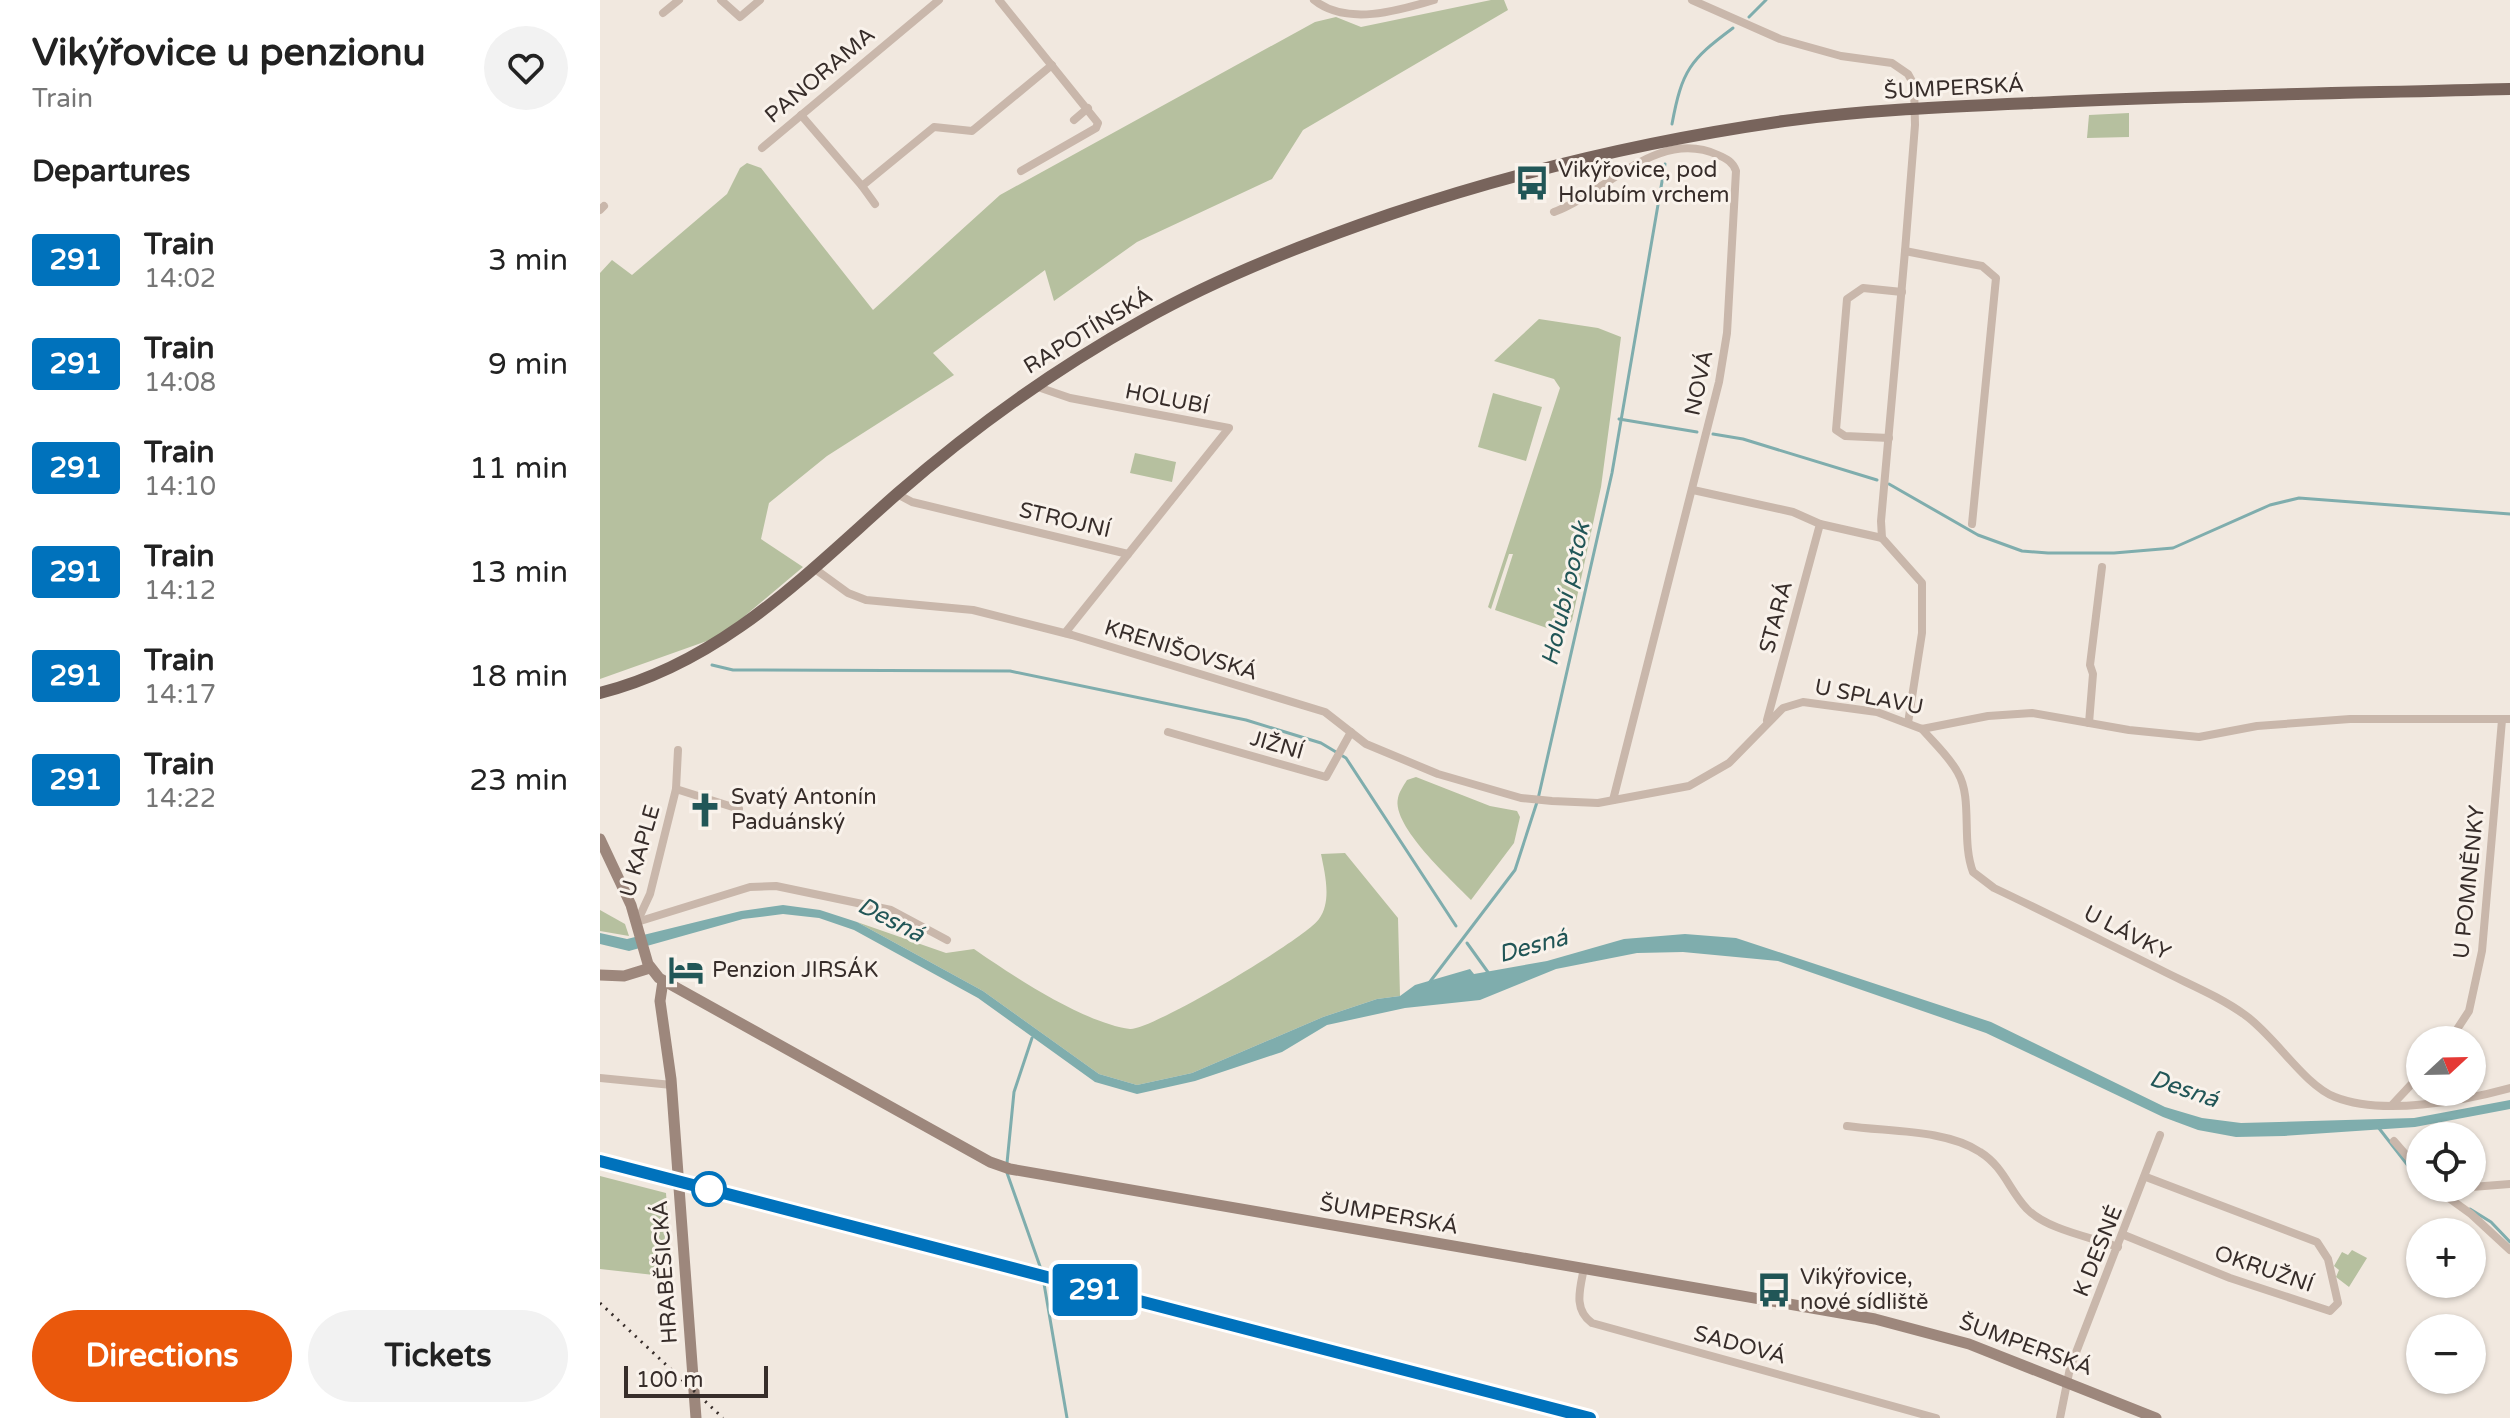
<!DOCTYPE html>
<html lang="en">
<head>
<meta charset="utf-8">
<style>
  body { margin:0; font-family:"Varela Round",sans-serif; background:#f2f2f2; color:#222; height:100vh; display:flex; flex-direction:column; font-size:30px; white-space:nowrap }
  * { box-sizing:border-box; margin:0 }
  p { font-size:26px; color:#767676 }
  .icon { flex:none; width:44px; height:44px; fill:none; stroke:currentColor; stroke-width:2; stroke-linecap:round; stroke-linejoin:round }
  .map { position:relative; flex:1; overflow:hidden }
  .details { display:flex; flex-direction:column; background:#fff; width:600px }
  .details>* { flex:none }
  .badge { padding:0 16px; border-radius:6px; font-size:28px; line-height:52px }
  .needle { width:52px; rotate:68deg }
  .fabs { position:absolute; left:1806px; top:1026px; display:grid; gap:16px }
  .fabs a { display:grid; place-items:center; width:80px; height:80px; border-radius:50%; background:#fff; box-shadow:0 2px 6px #0004; font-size:40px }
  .scale { position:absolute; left:24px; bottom:20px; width:144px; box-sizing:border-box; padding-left:8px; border:4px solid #372d2a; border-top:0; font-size:22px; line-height:28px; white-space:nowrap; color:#372d2a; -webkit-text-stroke:6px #f9f2eb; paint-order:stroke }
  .map>.badge { position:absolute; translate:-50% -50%; box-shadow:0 0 0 4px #fff }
  h2 { padding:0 32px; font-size:30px; line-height:72px }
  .round { display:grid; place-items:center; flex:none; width:84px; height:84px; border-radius:42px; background:#f2f2f2 }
  .summary { display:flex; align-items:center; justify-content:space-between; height:136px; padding:0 32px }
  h1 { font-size:38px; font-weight:700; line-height:60px }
  .cta { display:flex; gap:16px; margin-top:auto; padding:16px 32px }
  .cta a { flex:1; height:92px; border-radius:48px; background:#ea580c; color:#fff; font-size:32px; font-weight:700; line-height:92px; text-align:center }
  .cta a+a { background:#f2f2f2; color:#222 }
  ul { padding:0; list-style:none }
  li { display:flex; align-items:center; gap:24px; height:104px; padding:0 32px }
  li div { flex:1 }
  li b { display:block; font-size:30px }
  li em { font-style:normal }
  li .badge { min-width:88px; font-weight:700; text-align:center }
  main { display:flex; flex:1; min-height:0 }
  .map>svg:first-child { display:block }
  .green { fill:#b6c09f }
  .water { fill:#7fadad }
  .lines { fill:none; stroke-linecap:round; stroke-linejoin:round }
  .stream { stroke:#7fadad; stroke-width:3 }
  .street { stroke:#c9b7ab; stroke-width:8 }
  .secondary { stroke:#9d877c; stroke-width:11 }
  .primary { stroke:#78645c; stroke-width:12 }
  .rail { stroke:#372d2a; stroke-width:3; stroke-dasharray:2 6; stroke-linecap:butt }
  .line-casing { stroke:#fff; stroke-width:18 }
  .line { stroke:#0072bc; stroke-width:12 }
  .stop-dot { fill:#fff; stroke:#0072bc; stroke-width:4 }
  .labels { text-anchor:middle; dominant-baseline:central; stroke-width:6; stroke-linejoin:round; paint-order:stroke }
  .street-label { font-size:22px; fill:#372d2a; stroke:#f9f2eb }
  .poi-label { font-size:22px; fill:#372d2a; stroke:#f9f2eb; text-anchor:start }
  .water-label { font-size:24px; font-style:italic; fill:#215657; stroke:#f9f2eb }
</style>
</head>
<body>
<main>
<section class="details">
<div class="summary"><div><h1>Vikýřovice u penzionu</h1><p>Train</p></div><a class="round"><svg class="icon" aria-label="heart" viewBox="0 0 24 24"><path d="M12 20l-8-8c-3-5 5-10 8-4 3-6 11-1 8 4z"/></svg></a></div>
<h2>Departures</h2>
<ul>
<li><span class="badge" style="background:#0072bc;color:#fff">291</span><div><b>Train</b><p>14:02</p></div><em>3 min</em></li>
<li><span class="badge" style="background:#0072bc;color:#fff">291</span><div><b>Train</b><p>14:08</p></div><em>9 min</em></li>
<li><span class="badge" style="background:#0072bc;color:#fff">291</span><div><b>Train</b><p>14:10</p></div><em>11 min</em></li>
<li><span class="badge" style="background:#0072bc;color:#fff">291</span><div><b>Train</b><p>14:12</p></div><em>13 min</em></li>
<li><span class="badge" style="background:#0072bc;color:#fff">291</span><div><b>Train</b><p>14:17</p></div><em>18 min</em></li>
<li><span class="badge" style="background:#0072bc;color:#fff">291</span><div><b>Train</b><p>14:22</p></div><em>23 min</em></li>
</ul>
<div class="cta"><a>Directions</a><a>Tickets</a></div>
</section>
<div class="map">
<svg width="1910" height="1418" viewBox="0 0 1910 1418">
  <rect width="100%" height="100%" fill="#f1e8df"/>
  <!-- green -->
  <g class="green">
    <polygon points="891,0 904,0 908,10 703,130 672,179 537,242 454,301 445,270 333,353 354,375 227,456 169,503 161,539 203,567 121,636 0,679 0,273 12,260 32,275 127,194 140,168 147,163 161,168 273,310 400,195 715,22 736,17 761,27"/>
    <polygon points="1529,113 1529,137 1487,138 1489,115"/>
    <polygon points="939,319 998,328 1021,337 1001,487 972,620 964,634 895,610 913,554 909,554 891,609 888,607 960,388 954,379 894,361"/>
    <polygon points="893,393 942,407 926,461 878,447"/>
    <polygon points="535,453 576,462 572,482 530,473"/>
    <path d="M816,777L890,806L917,811L920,817L914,843L871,900C853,881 791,826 798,798C799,792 804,785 807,780Z"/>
    <path d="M745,853L798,918L800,996L777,999L723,1017L592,1073L537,1085L499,1074L383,991L257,922L346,953L374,949C413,976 484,1023 530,1029C550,1031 705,939 719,919C732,901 725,874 721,854Z"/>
    <polygon points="0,910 25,924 29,936 0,931"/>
    <polygon points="0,1176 66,1193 72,1277 0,1269"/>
    <polygon points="1752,1250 1767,1258 1749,1287 1736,1277 1739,1270 1734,1266 1742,1252 1748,1255"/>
  </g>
  <!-- water -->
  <polygon class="water" points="183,905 220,910 257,922 383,991 499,1074 537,1085 592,1073 723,1017 777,999 800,996 815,985 870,969 874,974 947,961 1024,939 1085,934 1136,938 1391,1022 1565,1107 1602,1118 1641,1123 1814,1118 1910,1100 1910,1109 1815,1127 1684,1136 1636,1137 1598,1130 1563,1117 1386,1033 1178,961 1083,952 1037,953 956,969 880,1000 805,1008 727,1025 682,1052 595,1081 537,1094 495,1082 378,998 254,930 219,918 183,914 143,919 29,951 0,944 0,933 27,939 141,911"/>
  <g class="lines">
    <!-- stream -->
    <g class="stream">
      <polyline points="1149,17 1166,0"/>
      <path d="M1072,124C1082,70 1090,60 1133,28"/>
      <polyline points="1019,419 1097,432"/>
      <polyline points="1113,434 1143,439 1277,480"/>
      <polyline points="1289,484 1378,535 1422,551 1448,553 1514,553 1573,548 1670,505 1699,498 1910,514"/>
      <polyline points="112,665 133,670 410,671 646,720 721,743 746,758 856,926"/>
      <polyline points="867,943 890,975"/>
      <polyline points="829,983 915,870 938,799 1012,473 1065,164"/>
      <polyline points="1778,1127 1820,1181"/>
      <polyline points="407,1163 414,1092 432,1038"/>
      <polyline points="406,1170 442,1272 467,1418"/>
      <polyline points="1828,1188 1841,1196"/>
      <polyline points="1870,1209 1891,1222 1910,1242"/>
    </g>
    <!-- street -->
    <g class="street">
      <polyline points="121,0 140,17 160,0"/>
      <polyline points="399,0 498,123 496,128 421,171"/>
      <path d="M714,0C746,26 798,11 834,0"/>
      <polyline points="1092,0 1180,39 1241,56 1292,63 1308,74 1314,85 1315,125 1305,251 1281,521 1282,538 1322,583 1322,633 1308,723"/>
      <polyline points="63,13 79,0"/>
      <polyline points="201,115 262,186 334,127 372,131 452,65"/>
      <polyline points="474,120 488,108"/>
      <polyline points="162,148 339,0"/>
      <polyline points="262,186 275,204"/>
      <polyline points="0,210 4,206"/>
      <path d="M954,212C1006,193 1058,127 1118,155C1127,159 1133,162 1136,171L1127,333L1119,382L1013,800"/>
      <polyline points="1305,251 1382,266 1396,278 1372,524"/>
      <polyline points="435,386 470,398 629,428 465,633"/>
      <polyline points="1289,438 1245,436 1236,430 1247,299 1263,288 1302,292"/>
      <polyline points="1093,490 1193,512 1220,524 1167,720"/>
      <polyline points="297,494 312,502 528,554"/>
      <polyline points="1220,524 1282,538"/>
      <polyline points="215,569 248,593 266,600 373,610 472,635 725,712 766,744 838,774 921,798 952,801 998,803 1089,786 1129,763 1183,708 1203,702 1277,712 1322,729 1388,716 1432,713 1529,730 1599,737 1657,726 1750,719 1910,719"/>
      <polyline points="1489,723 1493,674 1490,665 1502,567"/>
      <path d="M1322,729C1334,743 1349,756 1358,773C1373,799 1361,841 1373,872L1394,888C1449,914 1504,942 1559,969C1588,984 1619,996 1645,1015C1675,1036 1704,1085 1735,1097C1782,1116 1863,1101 1910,1088"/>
      <polyline points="568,732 726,777 751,732"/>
      <polyline points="76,789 78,750"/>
      <polyline points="37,922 150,887 176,886 291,910 347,940"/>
      <polyline points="37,922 50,894 76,789 139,809"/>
      <polyline points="1850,1040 1869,1011 1882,951 1902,720"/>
      <polyline points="0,1078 72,1085"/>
      <polyline points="1793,1104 1820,1075"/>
      <path d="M1247,1126C1288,1132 1345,1129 1380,1152C1404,1167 1409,1190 1427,1209C1448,1230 1491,1237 1518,1247"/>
      <polyline points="1794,1141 1820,1171"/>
      <polyline points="1872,1187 1910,1184"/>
      <polyline points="1835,1188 1871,1214 1910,1250"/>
      <polyline points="1837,1190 1857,1188"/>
      <polyline points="1524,1235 1630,1278 1730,1311 1738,1303 1728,1259 1717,1242 1546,1177"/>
      <path d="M984,1268C980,1289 973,1309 992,1323L1336,1418"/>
      <polyline points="1460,1418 1470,1368 1560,1135"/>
    </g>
    <!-- secondary -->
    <g class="secondary">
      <polyline points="0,839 31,905 48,964 59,978 390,1162 410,1169 1275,1319 1369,1344 1556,1418"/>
      <polyline points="0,975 24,976 50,968"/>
      <polyline points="63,981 60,1001 71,1079 96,1418"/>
    </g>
    <!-- primary -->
    <path class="primary" d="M0,693C123,662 206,574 298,493C374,427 455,369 543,320C621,276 706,243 791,214C919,171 1050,140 1184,121C1274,109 1364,106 1454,102C1606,95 1758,93 1910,89"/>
    <!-- rail -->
    <g class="rail">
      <polyline points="0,1161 991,1418"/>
      <polyline points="0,1303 123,1418"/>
    </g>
  </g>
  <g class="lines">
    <!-- line casing -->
    <g class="line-casing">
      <polyline id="line" points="0,1161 990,1418"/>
    </g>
    <!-- line -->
    <use href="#line" class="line"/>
  </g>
  <!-- icons -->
  <defs>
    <g id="bus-bare" transform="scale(2.76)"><path d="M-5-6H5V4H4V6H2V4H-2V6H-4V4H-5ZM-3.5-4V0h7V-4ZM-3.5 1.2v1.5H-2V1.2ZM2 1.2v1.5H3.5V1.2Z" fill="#215657" stroke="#f9f2eb" stroke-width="2.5" paint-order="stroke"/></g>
    <g id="church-bare" transform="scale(2.76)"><path d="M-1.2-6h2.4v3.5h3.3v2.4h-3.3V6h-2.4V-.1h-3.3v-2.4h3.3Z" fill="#215657" stroke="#f9f2eb" stroke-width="2.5" paint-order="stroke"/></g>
    <g id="hotel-bare" transform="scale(2.76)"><path d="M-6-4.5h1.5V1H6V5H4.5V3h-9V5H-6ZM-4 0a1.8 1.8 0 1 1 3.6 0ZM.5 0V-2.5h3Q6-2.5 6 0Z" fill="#215657" stroke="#f9f2eb" stroke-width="2.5" paint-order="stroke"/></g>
  </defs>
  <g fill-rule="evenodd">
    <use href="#bus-bare" x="932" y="183"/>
    <use href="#church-bare" x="105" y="810"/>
    <use href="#hotel-bare" x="86" y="970"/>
    <use href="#bus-bare" x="1174" y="1290"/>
  </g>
  <!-- markers -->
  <circle class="stop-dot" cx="109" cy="1189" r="16"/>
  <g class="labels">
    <!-- street labels -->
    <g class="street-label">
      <text transform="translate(220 75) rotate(-40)">PANORAMA</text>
      <text transform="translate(1354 88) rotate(-3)">ŠUMPERSKÁ</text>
      <text transform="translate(488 331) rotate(-31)">RAPOTÍNSKÁ</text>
      <text transform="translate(1099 383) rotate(-78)">NOVÁ</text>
      <text transform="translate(567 399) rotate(11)">HOLUBÍ</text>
      <text transform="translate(465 520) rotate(13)">STROJNÍ</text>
      <text transform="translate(1176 617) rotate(-75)">STARÁ</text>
      <text transform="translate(581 650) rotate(17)">KRENIŠOVSKÁ</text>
      <text transform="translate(1269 697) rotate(11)">U SPLAVU</text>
      <text transform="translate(677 745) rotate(16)">JIŽNÍ</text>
      <text transform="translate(40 851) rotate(-74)">U KAPLE</text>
      <text transform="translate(1869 882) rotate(-84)">U POMNĚNKY</text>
      <text transform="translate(1527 933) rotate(27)">U LÁVKY</text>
      <text transform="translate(789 1215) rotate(10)">ŠUMPERSKÁ</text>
      <text transform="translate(1498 1251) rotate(-68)">K DESNÉ</text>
      <text transform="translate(1664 1269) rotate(19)">OKRUŽNÍ</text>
      <text transform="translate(65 1272) rotate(-94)">HRABĚŠICKÁ</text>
      <text transform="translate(1140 1345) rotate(15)">SADOVÁ</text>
      <text transform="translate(1426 1345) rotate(20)">ŠUMPERSKÁ</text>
    </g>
    <!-- poi labels -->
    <g class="poi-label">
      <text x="958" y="170">Vikýřovice, pod<tspan x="958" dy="25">Holubím vrchem</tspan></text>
      <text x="131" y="797">Svatý Antonín<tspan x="131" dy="25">Paduánský</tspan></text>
      <text x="112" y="970">Penzion JIRSÁK</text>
      <text x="1200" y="1277">Vikýřovice,<tspan x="1200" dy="25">nové sídliště</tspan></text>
    </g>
    <!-- water labels -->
    <g class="water-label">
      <text transform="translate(966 594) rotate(-77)">Holubí potok</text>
      <text transform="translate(291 920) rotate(27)">Desná</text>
      <text transform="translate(933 946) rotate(-15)">Desná</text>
      <text transform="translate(1584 1089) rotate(19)">Desná</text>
    </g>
  </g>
</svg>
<div class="fabs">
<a><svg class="needle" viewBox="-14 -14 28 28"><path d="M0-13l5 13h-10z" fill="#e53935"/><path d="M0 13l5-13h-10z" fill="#767676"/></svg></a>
<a><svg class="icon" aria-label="locate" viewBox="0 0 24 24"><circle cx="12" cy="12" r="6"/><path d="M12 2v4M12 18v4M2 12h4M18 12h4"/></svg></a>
<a>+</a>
<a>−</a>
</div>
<div class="scale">100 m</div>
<b class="badge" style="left:495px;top:1290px;background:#0072bc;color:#fff">291</b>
</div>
</main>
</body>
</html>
